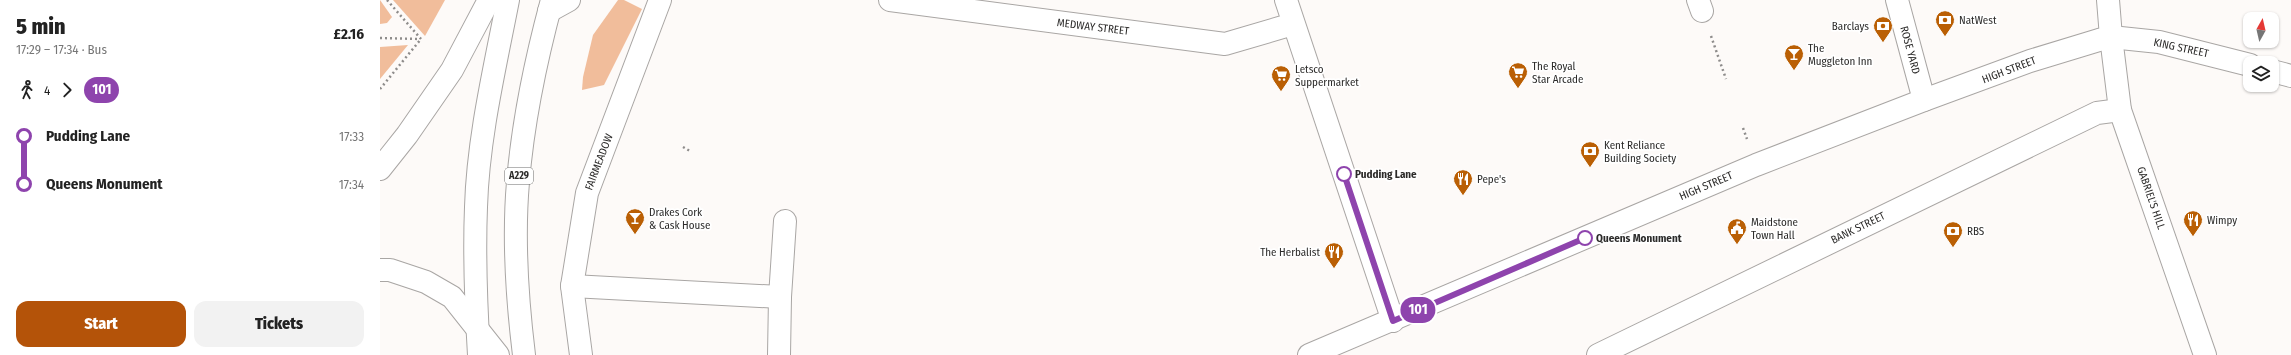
<!DOCTYPE html>
<html lang="en">
<head>
<meta charset="utf-8">
<style>
  body { margin:0; font-family:"Fira Sans Condensed",sans-serif; background:#f2f2f2; color:#222; height:100vh; display:flex; flex-direction:column; font-size:15px; white-space:nowrap }
  * { box-sizing:border-box; margin:0 }
  p { font-size:13px; color:#767676 }
  .icon { flex:none; width:22px; height:22px; fill:none; stroke:currentColor; stroke-width:2; stroke-linecap:round; stroke-linejoin:round }
  .map { position:relative; flex:1; overflow:hidden }
  .side { display:flex; flex-direction:column; background:#fff; width:380px }
  .side>* { flex:none }
  .badge { padding:0 8px; border-radius:13px; font-size:14px; line-height:26px }
  .needle { width:26px; rotate:8deg }
  .controls { position:absolute; left:1863px; top:12px; display:grid; gap:8px }
  .controls a { display:grid; place-items:center; width:36px; height:36px; border-radius:8px; background:#fff; box-shadow:0 1px 3px #0004; font-size:20px }
  .map>.badge { position:absolute; translate:-50% -50%; box-shadow:0 0 0 2px #fff }
  .legs { display:flex; align-items:center; gap:6px; height:44px; padding:0 16px; font-size:13px }
  .legs p { margin-inline-start:auto }
  .head { display:flex; align-items:center; justify-content:space-between; height:68px; padding:0 16px }
  h1 { font-size:22px; font-weight:800; line-height:30px }
  .button { display:flex; gap:8px; margin-top:auto; padding:8px 16px }
  .button a { flex:1; height:46px; border-radius:12px; background:#b45309; color:#fff; font-size:16px; font-weight:800; line-height:46px; text-align:center }
  .button a+a { background:#f2f2f2; color:#222 }
  ul { padding:0 16px; list-style:none }
  li { display:flex; align-items:center; gap:14px; height:48px; font-size:15px }
  li i { display:grid; place-items:center; width:6px; height:100%; margin:0 5px; background:currentColor }
  li i::after { content:''; width:10px; height:10px; margin:-5px; border:3px solid; border-radius:50%; background:#fff }
  li p { margin-inline-start:auto }
  li:first-child i { background:linear-gradient(#0000 50%,currentColor 0) }
  li:last-child i { background:linear-gradient(currentColor 50%,#0000 0) }
  main { display:flex; flex:1; min-height:0 }
  .map>svg:first-child { display:block }
  .green { fill:#f1bd9b }
  .lines { fill:none; stroke-linecap:round; stroke-linejoin:round }
  .minor-casing { stroke:#a9a6a4; stroke-width:24 }
  .highway-casing { stroke:#a9a6a4; stroke-width:24 }
  .path { stroke:#8e8c8b; stroke-width:2.5; stroke-dasharray:2 3; stroke-linecap:butt }
  .minor { stroke:#fff; stroke-width:22 }
  .highway { stroke:#fff; stroke-width:22 }
  .line-1-casing { stroke:#fff; stroke-width:9 }
  .line-1 { stroke:#8e44ad; stroke-width:6 }
  .stop-1-dot { fill:#fff; stroke:#8e44ad; stroke-width:2 }
  .labels { text-anchor:middle; dominant-baseline:central; stroke-width:3.5; stroke-linejoin:round; paint-order:stroke }
  .shield { fill:#fff; stroke:#6b6b6a; stroke-width:1 }
  .shield-label { font-size:10px; font-weight:bold; fill:#2c2b2a }
  .poi-label { font-size:11px; fill:#2c2b2a; stroke:#fff; text-anchor:start }
  .street-label { font-size:11px; fill:#2c2b2a; stroke:#fff }
  .stop-label { font-size:11px; font-weight:bold; fill:#2c2b2a; stroke:#fff; text-anchor:start }
</style>
</head>
<body>
<main>
<section class="side">
<div class="head"><div><h1>5 min</h1><p>17:29 – 17:34 · Bus</p></div><b>£2.16</b></div>
<div class="legs"><svg class="icon" aria-label="walk" viewBox="0 0 24 24"><circle cx="13" cy="4" r="2"/><path d="M13 8l-2 6 4 7M11 14l-3 7M7 12l3-4h3l4 4"/></svg>4<svg class="icon" aria-label="forward" viewBox="0 0 24 24"><path d="M9 5l7 7-7 7"/></svg><b class="badge" style="background:#8e44ad;color:#fff">101</b></div>
<ul>
<li><i style="color:#8e44ad"></i><b>Pudding Lane</b><p>17:33</p></li>
<li><i style="color:#8e44ad"></i><b>Queens Monument</b><p>17:34</p></li>
</ul>
<div class="button"><a>Start</a><a>Tickets</a></div>
</section>
<div class="map">
<svg width="1911" height="355" viewBox="0 0 1911 355">
  <rect width="100%" height="100%" fill="#fdfaf8"/>
  <!-- green -->
  <g class="green">
    <polygon points="0,0 12,17 7,23 0,24"/>
    <polygon points="13,0 65,0 45,36"/>
    <polygon points="238,0 244,0 262,9 224,85 202,90 203,77 213,35"/>
    <polygon points="28,45 0,79 0,47"/>
  </g>
  <g class="lines">
    <!-- minor casing -->
    <g class="minor-casing">
      <g id="minor">
        <polyline points="510,0 845,44 913,24"/>
        <polyline points="906,0 1013,321"/>
        <polyline points="1318,0 1322,11"/>
        <polyline points="1517,0 1544,100"/>
        <polyline points="1728,0 1731,37 1740,110 1825,355"/>
        <polyline points="169,11 189,0"/>
        <polyline points="1892,71 1911,76"/>
        <polyline points="192,286 400,297 405,221"/>
        <polyline points="201,355 192,286 207,193 280,0"/>
        <polyline points="399,355 400,297"/>
        <polyline points="929,355 1376,165 1544,100 1650,61 1719,40 1731,37 1779,42 1870,65"/>
        <polyline points="1218,355 1717,113 1740,110"/>
      </g>
    </g>
    <!-- highway casing -->
    <g class="highway-casing">
      <g id="highway">
        <polyline points="0,169 27,135 72,70 109,0"/>
        <polyline points="0,270 10,270 46,282 72,297 118,355"/>
        <path d="M99,355C96,306 94,256 96,207C98,138 115,67 128,0"/>
        <path d="M144,355C137,298 133,239 138,182C143,121 156,59 172,0"/>
      </g>
    </g>
    <!-- path -->
    <g class="path">
      <polyline points="7,0 41,39"/>
      <polyline points="1331,36 1346,79"/>
      <polyline points="0,38 40,39"/>
      <polyline points="0,89 41,39"/>
      <polyline points="1363,128 1367,139"/>
      <polyline points="303,147 310,151"/>
    </g>
    <!-- minor -->
    <use href="#minor" class="minor"/>
    <!-- highway -->
    <use href="#highway" class="highway"/>
  </g>
  <g class="lines">
    <!-- line-1 casing -->
    <g class="line-1-casing">
      <polyline id="line-1" points="964,174 1013,321 1205,238"/>
    </g>
    <!-- line-1 -->
    <use href="#line-1" class="line-1"/>
  </g>
  <!-- icons -->
  <defs>
    <g id="bank-pin" transform="scale(1)"><path d="M0 17L-7.5 6A9.5 9.5 0 1 1 7.5 6Z" fill="#ba5f04" stroke="#fff"/><path d="M-6-4H6V4H-6ZM0-2.3a2.3 2.3 0 1 0 0 4.6a2.3 2.3 0 1 0 0-4.6Z" fill="#fff"/></g>
    <g id="bar-pin" transform="scale(1)"><path d="M0 17L-7.5 6A9.5 9.5 0 1 1 7.5 6Z" fill="#ba5f04" stroke="#fff"/><path d="M-6-5H6L.8 .8V4.5H3.5V6h-7V4.5H-.8V.8Z" fill="#fff"/></g>
    <g id="supermarket-pin" transform="scale(1)"><path d="M0 17L-7.5 6A9.5 9.5 0 1 1 7.5 6Z" fill="#ba5f04" stroke="#fff"/><path d="M-6-5.5h2.5l.6 2H6L4.5 2H-2.5L-4.4-4H-6ZM-1.5 3.2a1.3 1.3 0 1 0 .1 0ZM3 3.2a1.3 1.3 0 1 0 .1 0Z" fill="#fff"/></g>
    <g id="restaurant-pin" transform="scale(1)"><path d="M0 17L-7.5 6A9.5 9.5 0 1 1 7.5 6Z" fill="#ba5f04" stroke="#fff"/><path d="M-5-6h1v4h1v-4h1v4h1v-4h1v5L-1.5 .5V6h-2V.5L-5-1ZM5-6V6H3V1.5H1.5Q1.5-4 5-6Z" fill="#fff"/></g>
    <g id="civic-pin" transform="scale(1)"><path d="M0 17L-7.5 6A9.5 9.5 0 1 1 7.5 6Z" fill="#ba5f04" stroke="#fff"/><path d="M-.6-6.5H3V-4.5H.6V-3L4-1V1h2V6H-6V1h2V-1L-.6-3ZM-1.2 2.5V6h2.4V2.5Z" fill="#fff"/></g>
  </defs>
  <g fill-rule="evenodd">
    <use href="#bank-pin" x="1565" y="20"/>
    <use href="#bank-pin" x="1503" y="26"/>
    <use href="#bar-pin" x="1414" y="54"/>
    <use href="#supermarket-pin" x="1138" y="72"/>
    <use href="#supermarket-pin" x="901" y="75"/>
    <use href="#bank-pin" x="1210" y="151"/>
    <use href="#restaurant-pin" x="1083" y="179"/>
    <use href="#bar-pin" x="255" y="218"/>
    <use href="#restaurant-pin" x="1813" y="220"/>
    <use href="#civic-pin" x="1357" y="228"/>
    <use href="#bank-pin" x="1573" y="231"/>
    <use href="#restaurant-pin" x="954" y="252"/>
  </g>
  <!-- markers -->
  <g class="stop-1-dot">
    <circle cx="964" cy="174" r="7"/>
    <circle cx="1205" cy="238" r="7"/>
  </g>
  <g class="labels">
    <!-- shield labels -->
    <rect class="shield" x="125" y="168" width="28" height="16" rx="3"/>
    <g class="shield-label">
      <text x="139" y="176">A229</text>
    </g>
    <!-- poi labels -->
    <g class="poi-label">
      <text x="1579" y="20">NatWest</text>
      <text x="1489" y="26" text-anchor="end">Barclays</text>
      <text x="1428" y="48">The<tspan x="1428" dy="13">Muggleton Inn</tspan></text>
      <text x="1152" y="66">The Royal<tspan x="1152" dy="13">Star Arcade</tspan></text>
      <text x="915" y="69">Letsco<tspan x="915" dy="13">Suppermarket</tspan></text>
      <text x="1224" y="145">Kent Reliance<tspan x="1224" dy="13">Building Society</tspan></text>
      <text x="1097" y="179">Pepe's</text>
      <text x="269" y="212">Drakes Cork<tspan x="269" dy="13">&amp; Cask House</tspan></text>
      <text x="1827" y="220">Wimpy</text>
      <text x="1371" y="222">Maidstone<tspan x="1371" dy="13">Town Hall</tspan></text>
      <text x="1587" y="231">RBS</text>
      <text x="940" y="252" text-anchor="end">The Herbalist</text>
    </g>
    <!-- street labels -->
    <g class="street-label">
      <text transform="translate(713 27) rotate(7)">MEDWAY STREET</text>
      <text transform="translate(1801 48) rotate(12)">KING STREET</text>
      <text transform="translate(1530 50) rotate(75)">ROSE YARD</text>
      <text transform="translate(1629 70) rotate(-21)">HIGH STREET</text>
      <text transform="translate(219 162) rotate(-69)">FAIRMEADOW</text>
      <text transform="translate(1326 186) rotate(-23)">HIGH STREET</text>
      <text transform="translate(1771 198) rotate(71)">GABRIEL'S HILL</text>
      <text transform="translate(1478 228) rotate(-26)">BANK STREET</text>
    </g>
    <!-- stop labels -->
    <g class="stop-label">
      <text x="975" y="174">Pudding Lane</text>
      <text x="1216" y="238">Queens Monument</text>
    </g>
  </g>
</svg>
<div class="controls">
<a><svg class="needle" viewBox="-14 -14 28 28"><path d="M0-13l5 13h-10z" fill="#e53935"/><path d="M0 13l5-13h-10z" fill="#767676"/></svg></a>
<a><svg class="icon" aria-label="layers" viewBox="0 0 24 24"><path d="M12 4l9 5-9 5-9-5zM3 14l9 5 9-5"/></svg></a>
</div>
<b class="badge" style="left:1038px;top:310px;background:#8e44ad;color:#fff">101</b>
</div>
</main>
</body>
</html>
